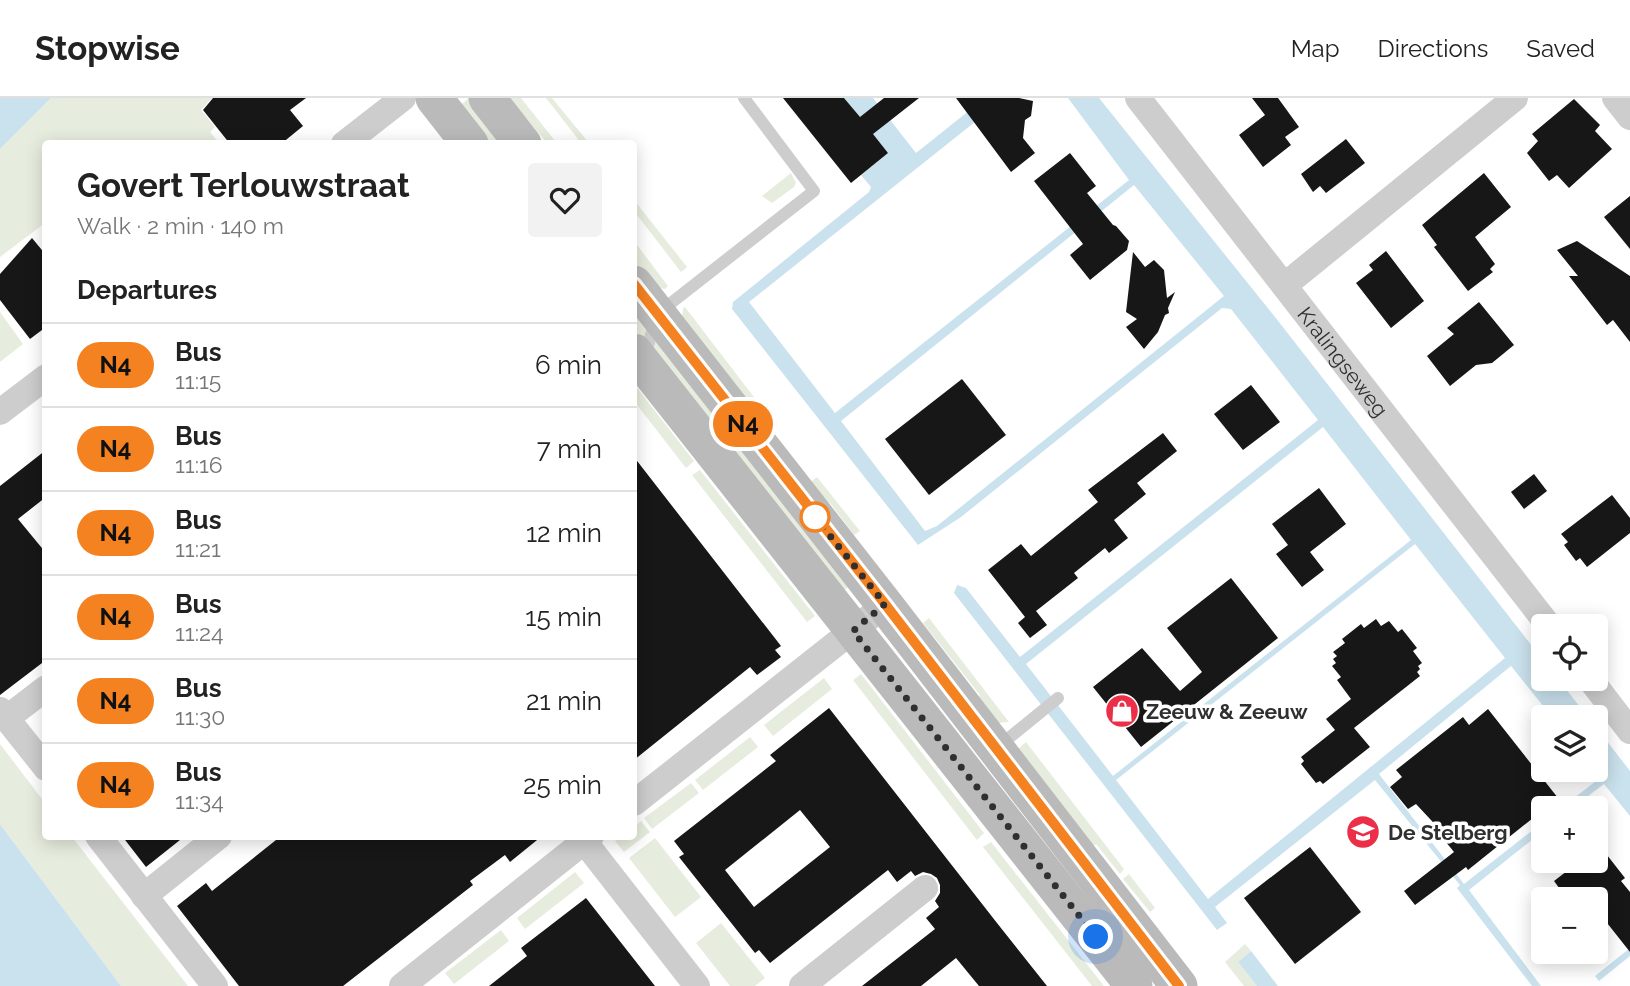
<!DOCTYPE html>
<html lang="en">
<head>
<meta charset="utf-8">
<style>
  body { margin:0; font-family:Raleway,sans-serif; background:#f2f2f2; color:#222; height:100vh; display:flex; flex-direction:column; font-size:26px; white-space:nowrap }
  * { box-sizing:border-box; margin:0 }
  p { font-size:23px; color:#767676 }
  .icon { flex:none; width:38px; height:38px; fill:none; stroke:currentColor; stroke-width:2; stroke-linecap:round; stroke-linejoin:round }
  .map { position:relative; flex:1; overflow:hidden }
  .side { position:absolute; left:42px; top:42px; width:595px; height:700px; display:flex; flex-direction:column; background:#fff; border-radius:7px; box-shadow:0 4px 18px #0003 }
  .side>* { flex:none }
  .badge { padding:0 14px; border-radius:23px; font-size:24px; line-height:46px }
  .controls { position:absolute; left:1531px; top:516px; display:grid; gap:14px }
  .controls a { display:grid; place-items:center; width:77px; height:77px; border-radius:7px; background:#fff; box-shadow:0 4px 18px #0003; font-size:35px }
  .you { position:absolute; width:35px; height:35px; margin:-18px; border:5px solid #fff; border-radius:50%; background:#1a73e8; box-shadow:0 0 0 10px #1a73e833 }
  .map>.badge { position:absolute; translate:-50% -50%; box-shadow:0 0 0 4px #fff }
  h2 { padding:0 35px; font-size:26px; line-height:63px }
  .round { display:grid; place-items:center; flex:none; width:74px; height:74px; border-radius:7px; background:#f2f2f2 }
  .overview { display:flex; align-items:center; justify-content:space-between; height:119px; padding:0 35px }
  h1 { font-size:33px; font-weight:700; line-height:52px }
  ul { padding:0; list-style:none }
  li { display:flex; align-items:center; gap:21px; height:84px; padding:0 35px; border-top:2px solid #e0e0e0 }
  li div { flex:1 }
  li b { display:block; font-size:26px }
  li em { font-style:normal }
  li .badge { min-width:77px; font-weight:700; text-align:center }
  header { display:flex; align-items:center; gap:42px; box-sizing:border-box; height:98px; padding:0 35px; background:#fff; border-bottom:2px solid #e0e0e0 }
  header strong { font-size:33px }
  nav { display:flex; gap:38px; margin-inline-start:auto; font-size:24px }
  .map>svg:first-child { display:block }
  .green { fill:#e7edde }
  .water { fill:#cae2ed; fill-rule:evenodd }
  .building { fill:#171717; fill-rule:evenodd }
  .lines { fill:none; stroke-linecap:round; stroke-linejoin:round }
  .lane { stroke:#cdcdcd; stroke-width:12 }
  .street { stroke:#cdcdcd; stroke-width:26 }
  .secondary { stroke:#bababa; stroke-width:37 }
  .line-casing { stroke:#fff; stroke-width:16 }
  .line { stroke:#f58220; stroke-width:10 }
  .walk { stroke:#303030; stroke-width:7; stroke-dasharray:0 12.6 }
  .stop-dot { fill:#fff; stroke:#f58220; stroke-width:3.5 }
  .labels { text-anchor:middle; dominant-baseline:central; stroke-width:7; stroke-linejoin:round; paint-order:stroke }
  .street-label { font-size:21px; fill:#303030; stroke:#fff }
  .poi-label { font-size:21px; font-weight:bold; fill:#303030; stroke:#fff; text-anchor:start }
</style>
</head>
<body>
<header>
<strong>Stopwise</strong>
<nav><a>Map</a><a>Directions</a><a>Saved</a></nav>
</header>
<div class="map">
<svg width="1630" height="888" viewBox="0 0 1630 888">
  <rect width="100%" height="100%" fill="#fff"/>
  <!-- green -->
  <g class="green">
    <polygon points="51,0 212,0 201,12 215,29 210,34 219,45 46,46 45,125 0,159 0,51"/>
    <polygon points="469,0 512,45 485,45 457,10"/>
    <polygon points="500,0 521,0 556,44 547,45 527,21 521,26"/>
    <polygon points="546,0 552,0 589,45 581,45"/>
    <polygon points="791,75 796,85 794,89 772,105 762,98"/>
    <polygon points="634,102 687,169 681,174 634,113"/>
    <polygon points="634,143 668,188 665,191 654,189 634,163"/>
    <polygon points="634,200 856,483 838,497 634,236"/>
    <polygon points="685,209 770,320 750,313 682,219 683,210"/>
    <polygon points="0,214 23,246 0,264"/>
    <polygon points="634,286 694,363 686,370 634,303"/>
    <polygon points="700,372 815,518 807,524 692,377"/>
    <polygon points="817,379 860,433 854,437 830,405 825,407 808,386"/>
    <polygon points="929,520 1009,624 995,625 977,602 980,597 923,525"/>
    <polygon points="861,576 984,735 977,742 853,582"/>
    <polygon points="824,580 832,591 773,638 764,627"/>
    <polygon points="750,639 758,649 703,692 695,682"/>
    <polygon points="1026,644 1124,771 1120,776 1096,746 1091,750 1016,653"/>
    <polygon points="0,646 45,705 46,738 72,739 188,888 121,888 0,726"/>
    <polygon points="691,685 699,695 652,731 644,720"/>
    <polygon points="641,723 650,734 624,754 615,743 621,739 634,738 634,729"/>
    <polygon points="655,740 701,799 675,819 629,760"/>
    <polygon points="991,744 1104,888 1092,888 983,749"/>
    <polygon points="575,774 584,785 525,831 517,820"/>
    <polygon points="1129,776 1155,810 1150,814 1123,781"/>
    <polygon points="721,825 765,880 755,888 730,888 696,845"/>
    <polygon points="501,832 509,843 454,886 445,875"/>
    <polygon points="1245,846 1251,853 1238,864 1257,888 1244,888 1225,864"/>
  </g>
  <!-- water -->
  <g class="water">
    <polygon points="0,0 51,0 0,51"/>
    <path d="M844,0H873L916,55L985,0H1005L749,204L835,315L1129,82L1068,0H1099L1275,219L1543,562L1544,581H1558L1588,619H1552L1511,568L1379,676L1464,786L1543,724V733L1469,792L1541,888H1532L1457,790L1460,787L1375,682L1215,809L1227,825L1217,832L954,495L957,487L966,490L1020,559L1318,322L1231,211L1222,210L961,419L918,447L732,211L733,204L869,94L871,89L861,77L888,55ZM1134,87L1224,198L937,428L925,433L841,323ZM1323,329L1411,442L1113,678L1026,566ZM1415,446L1505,560L1208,801L1116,682Z"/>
    <polygon points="1596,629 1630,673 1630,718 1604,686 1572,710 1561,710 1600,680 1594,672 1596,672"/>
    <polygon points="0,726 121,888 0,888"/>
    <polygon points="1630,850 1630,858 1599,883 1595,878"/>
    <polygon points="1251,853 1278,888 1257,888 1238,864"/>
  </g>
  <!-- building -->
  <g class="building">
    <polygon points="213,0 306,0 290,12 303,28 281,46 230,46 203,12"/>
    <polygon points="783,0 844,0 860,19 884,0 919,0 873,36 888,55 851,85"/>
    <polygon points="956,0 1019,0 1033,3 1031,18 1025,22 1023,40 1035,55 1011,74"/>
    <polygon points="1252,0 1278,0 1299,29 1285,39 1291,47 1263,69 1239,37 1265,17"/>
    <polygon points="1574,1 1600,27 1595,33 1612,51 1569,90 1557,77 1549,83 1527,55 1538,43 1532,36"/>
    <polygon points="1346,41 1365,65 1326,95 1320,88 1313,94 1301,76"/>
    <polygon points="1070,55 1096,88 1087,95 1113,127 1116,128 1129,143 1127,152 1090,182 1070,157 1083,146 1034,83"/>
    <polygon points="1484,75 1511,109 1475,139 1495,166 1490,171 1493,174 1468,193 1434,149 1437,147 1422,127"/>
    <polygon points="1630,98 1630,151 1604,119"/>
    <polygon points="32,140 46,157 46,229 30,241 0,202 0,176"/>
    <polygon points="1577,143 1630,178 1630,244 1613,222 1607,227 1569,178 1578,178 1557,152"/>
    <polygon points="1386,153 1424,203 1391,230 1356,185 1373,172 1369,167"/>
    <polygon points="1133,154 1145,169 1154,162 1164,172 1167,200 1175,194 1168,210 1169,215 1165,217 1158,234 1144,251 1126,229 1137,221 1126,214"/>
    <polygon points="1479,204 1514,247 1492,265 1476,267 1450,288 1427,258 1454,236 1447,230"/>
    <polygon points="962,281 1006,337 929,397 885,341"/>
    <polygon points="1251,287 1280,324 1243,352 1214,316"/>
    <polygon points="1163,335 1177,353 1137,385 1146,396 1114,422 1128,440 1109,455 1105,450 1074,475 1078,480 1036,513 1047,527 1030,540 1018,525 1025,519 988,472 1021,446 1031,458 1098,404 1088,392"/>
    <polygon points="46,352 46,399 18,421 46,455 46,562 0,597 0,388"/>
    <polygon points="634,359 781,548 775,552 781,559 757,577 750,569 634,662"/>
    <polygon points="1534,376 1547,393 1524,411 1511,394"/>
    <polygon points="1319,390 1346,426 1310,454 1324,472 1302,489 1276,456 1288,447 1272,426"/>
    <polygon points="1612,397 1630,420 1630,435 1587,469 1580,460 1576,463 1564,447 1568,444 1561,436"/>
    <polygon points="1231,480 1278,540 1141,649 1093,589 1142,550 1180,593 1202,574 1167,530"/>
    <polygon points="1376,521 1381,528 1389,523 1398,534 1402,531 1417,550 1413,553 1422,565 1418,568 1420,571 1417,574 1420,578 1354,630 1370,649 1323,686 1320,683 1316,685 1301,666 1304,663 1301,659 1335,632 1326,621 1351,601 1337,582 1341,579 1332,568 1336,565 1333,561 1337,558 1333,554 1345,545 1342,541 1361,526 1364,530"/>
    <path d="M829,610L997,825L1047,888H979L956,860L921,888H862L935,831L926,820L939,809L935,803L940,795V787L937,780L931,776L923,774L915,778L911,773L897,784L888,772L770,865L759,852L755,855L679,759L684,756L674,743L776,663L770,657ZM800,712L830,749L754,809L725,772Z"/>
    <polygon points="1488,611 1558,700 1468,772 1466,769 1415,807 1404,793 1454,754 1441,738 1444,736 1416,706 1408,711 1390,689 1402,679 1396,672 1463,619 1469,627"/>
    <polygon points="122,738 185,738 146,769"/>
    <polygon points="281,738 542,738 510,764 505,757 470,783 473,787 343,888 239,888 177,808 206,785 212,793"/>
    <polygon points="1596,743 1625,780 1621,783 1630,794 1630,854 1596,811 1596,802 1568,802 1554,783 1580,763 1596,763"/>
    <polygon points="1310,749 1361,814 1295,866 1244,800"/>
    <polygon points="586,800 655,888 489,888 527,858 521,850"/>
  </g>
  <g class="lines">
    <!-- lane -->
    <g class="lane">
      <polyline points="645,258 657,216 814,93 744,0"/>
      <polyline points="999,648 1058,600"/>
    </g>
    <!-- street -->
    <g class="street">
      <path id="s1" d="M1138,0L1549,528"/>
      <polyline points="1615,0 1630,19"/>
      <polyline points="344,46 403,0"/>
      <polyline points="1285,187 1515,0"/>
      <polyline points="0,314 46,279"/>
      <polyline points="1590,581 1630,633"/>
      <polyline points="0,612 46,670"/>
      <polyline points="7,620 46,590"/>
      <polyline points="634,705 885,507"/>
      <polyline points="98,738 215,888"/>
      <polyline points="580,738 697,888"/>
      <polyline points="144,798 219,738"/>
      <polyline points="402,888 591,738"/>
      <polyline points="802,888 925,790"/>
    </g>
    <!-- secondary -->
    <g class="secondary">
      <polyline points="434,0 470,46"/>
      <polyline points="487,0 523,46"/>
      <polyline points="634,186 885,507 1179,888"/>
      <polyline points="634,254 1134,888"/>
    </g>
  </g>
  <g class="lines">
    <!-- line casing -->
    <g class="line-casing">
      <polyline id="line" points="634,186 885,506 1179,888"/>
    </g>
    <!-- line -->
    <use href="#line" class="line"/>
    <!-- walk -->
    <polyline class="walk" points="815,419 885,506 853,533 1096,839"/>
  </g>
  <!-- icons -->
  <defs>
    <g id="shop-disc" transform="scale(1.75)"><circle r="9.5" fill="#eb2f49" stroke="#fff"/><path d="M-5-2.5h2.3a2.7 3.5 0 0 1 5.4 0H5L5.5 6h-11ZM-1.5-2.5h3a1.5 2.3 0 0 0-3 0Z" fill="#fff"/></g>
    <g id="school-disc" transform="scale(1.75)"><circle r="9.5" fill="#eb2f49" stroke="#fff"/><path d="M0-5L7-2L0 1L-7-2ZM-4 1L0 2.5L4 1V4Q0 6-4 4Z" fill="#fff"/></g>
  </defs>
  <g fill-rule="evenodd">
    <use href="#shop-disc" x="1122" y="613"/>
    <use href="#school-disc" x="1363" y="734"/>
  </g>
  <!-- markers -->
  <circle class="stop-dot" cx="815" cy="419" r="14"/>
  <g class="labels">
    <!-- street labels -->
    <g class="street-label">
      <text stroke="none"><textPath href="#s1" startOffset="334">Kralingseweg</textPath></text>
    </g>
    <!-- poi labels -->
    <g class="poi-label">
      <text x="1146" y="613">Zeeuw &amp; Zeeuw</text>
      <text x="1388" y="734">De Stelberg</text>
    </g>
  </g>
</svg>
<div class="controls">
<a><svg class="icon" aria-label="locate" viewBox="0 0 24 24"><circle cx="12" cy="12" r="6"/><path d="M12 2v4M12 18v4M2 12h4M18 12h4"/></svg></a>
<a><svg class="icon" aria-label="layers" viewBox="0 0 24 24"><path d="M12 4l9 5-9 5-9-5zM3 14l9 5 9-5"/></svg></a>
<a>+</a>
<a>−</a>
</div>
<div class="you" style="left:1096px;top:839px"></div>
<b class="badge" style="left:743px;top:326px;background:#f58220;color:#111">N4</b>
<section class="side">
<div class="overview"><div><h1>Govert Terlouwstraat</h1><p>Walk · 2 min · 140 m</p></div><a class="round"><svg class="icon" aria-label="heart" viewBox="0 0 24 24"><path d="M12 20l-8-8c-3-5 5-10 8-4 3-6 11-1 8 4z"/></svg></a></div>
<h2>Departures</h2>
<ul>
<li><span class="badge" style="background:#f58220;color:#111">N4</span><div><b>Bus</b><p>11:15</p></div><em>6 min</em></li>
<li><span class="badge" style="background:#f58220;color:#111">N4</span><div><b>Bus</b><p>11:16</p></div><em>7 min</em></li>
<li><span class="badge" style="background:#f58220;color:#111">N4</span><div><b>Bus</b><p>11:21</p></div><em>12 min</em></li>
<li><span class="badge" style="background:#f58220;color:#111">N4</span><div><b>Bus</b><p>11:24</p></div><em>15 min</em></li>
<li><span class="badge" style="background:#f58220;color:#111">N4</span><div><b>Bus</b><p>11:30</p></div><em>21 min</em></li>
<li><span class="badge" style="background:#f58220;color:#111">N4</span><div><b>Bus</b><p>11:34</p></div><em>25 min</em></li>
</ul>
</section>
</div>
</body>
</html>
